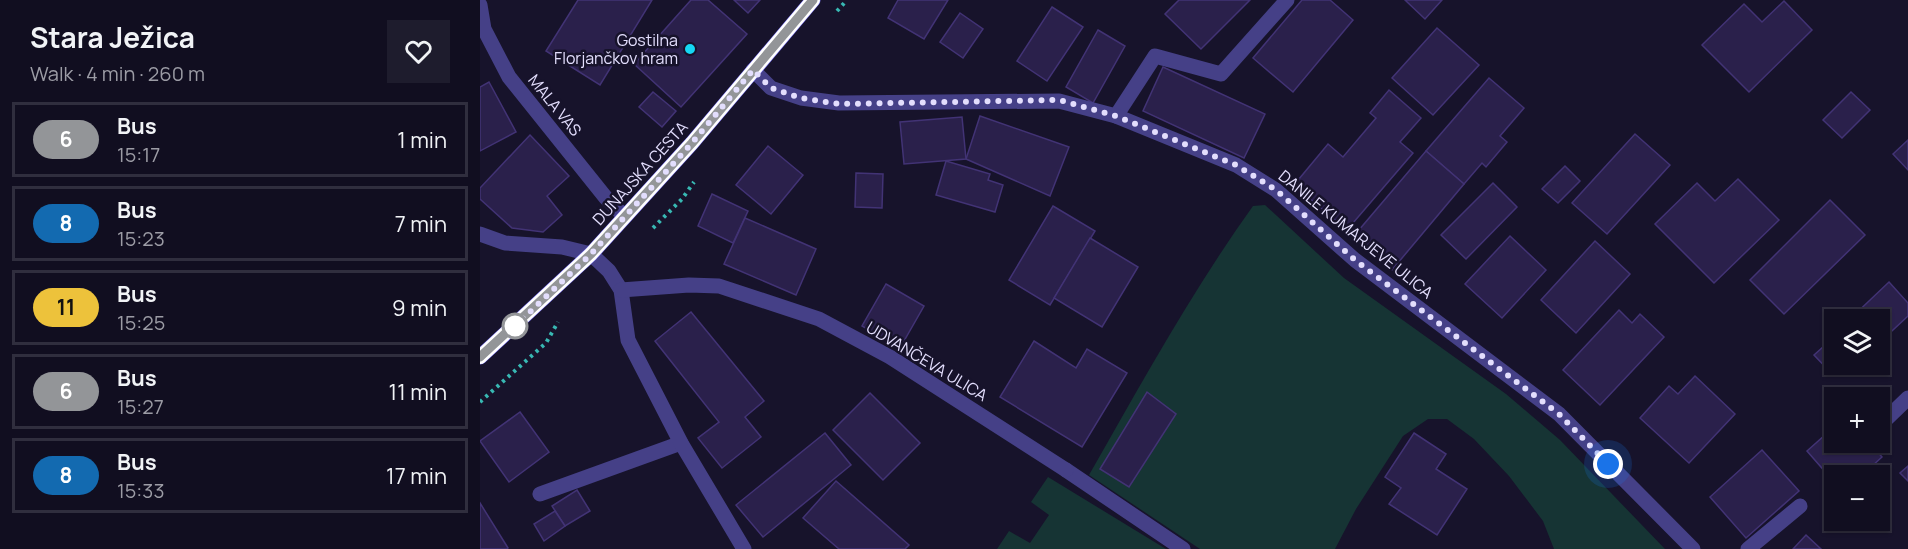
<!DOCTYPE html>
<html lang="en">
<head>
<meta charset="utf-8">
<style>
  body { margin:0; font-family:Manrope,sans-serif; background:#1e1c2d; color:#f1f3f6; height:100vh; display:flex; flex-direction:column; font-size:22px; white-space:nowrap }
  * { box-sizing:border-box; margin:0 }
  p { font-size:20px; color:#9c9ca5 }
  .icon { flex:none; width:33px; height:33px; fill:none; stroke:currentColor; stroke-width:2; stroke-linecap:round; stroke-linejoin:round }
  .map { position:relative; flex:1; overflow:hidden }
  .sheet { display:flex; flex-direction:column; background:#110e20; width:480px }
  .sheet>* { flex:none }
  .badge { padding:0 12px; border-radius:20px; font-size:21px; line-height:39px }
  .buttons { position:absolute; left:1344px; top:309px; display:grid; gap:12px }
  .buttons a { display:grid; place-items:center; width:66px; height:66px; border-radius:0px; background:#110e20; box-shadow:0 2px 4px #0004,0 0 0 2px #302e3e; font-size:30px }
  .you { position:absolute; width:30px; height:30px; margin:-15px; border:4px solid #fff; border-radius:50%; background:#1a73e8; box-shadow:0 0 0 9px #1a73e833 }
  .map>.badge { position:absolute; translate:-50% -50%; box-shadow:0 0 0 3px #fff }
  .round { display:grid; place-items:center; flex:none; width:63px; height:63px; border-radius:0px; background:#1e1c2d }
  .overview { display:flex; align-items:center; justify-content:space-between; height:102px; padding:0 30px }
  h1 { font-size:28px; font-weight:700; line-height:45px }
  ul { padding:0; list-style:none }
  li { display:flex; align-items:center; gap:18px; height:75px; margin:0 12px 9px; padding:0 18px; border:3px solid #302e3e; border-radius:0px }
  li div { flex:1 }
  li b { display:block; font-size:22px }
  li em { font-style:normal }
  li .badge { min-width:66px; font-weight:700; text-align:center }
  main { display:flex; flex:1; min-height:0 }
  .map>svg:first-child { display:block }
  .green { fill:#163434 }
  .building { fill:#2a204b; stroke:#423375; stroke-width:1.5 }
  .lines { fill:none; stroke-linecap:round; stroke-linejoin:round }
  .path { stroke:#38b8b3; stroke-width:4; stroke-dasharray:3 4.5; stroke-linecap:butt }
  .service { stroke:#454087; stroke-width:15 }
  .minor { stroke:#454087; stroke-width:15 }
  .secondary { stroke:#817af8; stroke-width:15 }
  .line-casing { stroke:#fff; stroke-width:14 }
  .line { stroke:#939598; stroke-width:9 }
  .walk { stroke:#e3defd; stroke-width:6; stroke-dasharray:0 10.8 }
  .poi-dot { fill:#15d7f3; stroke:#17132b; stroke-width:2 }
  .stop-dot { fill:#fff; stroke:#939598; stroke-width:3 }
  .labels { text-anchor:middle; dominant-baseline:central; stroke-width:5; stroke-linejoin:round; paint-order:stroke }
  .poi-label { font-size:16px; fill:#e3defd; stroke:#17132b; text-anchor:end }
  .street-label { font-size:16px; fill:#e3defd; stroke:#17132b }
</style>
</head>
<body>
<main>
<section class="sheet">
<div class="overview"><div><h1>Stara Ježica</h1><p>Walk · 4 min · 260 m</p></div><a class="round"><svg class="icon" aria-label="heart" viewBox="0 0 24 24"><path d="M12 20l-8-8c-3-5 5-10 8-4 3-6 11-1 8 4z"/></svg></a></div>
<ul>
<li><span class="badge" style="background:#939598;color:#fff">6</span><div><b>Bus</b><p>15:17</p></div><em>1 min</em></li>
<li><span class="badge" style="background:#136ab0;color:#fff">8</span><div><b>Bus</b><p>15:23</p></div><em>7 min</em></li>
<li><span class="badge" style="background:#edc23b;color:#111">11</span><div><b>Bus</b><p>15:25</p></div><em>9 min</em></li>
<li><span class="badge" style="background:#939598;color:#fff">6</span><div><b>Bus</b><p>15:27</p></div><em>11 min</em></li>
<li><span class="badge" style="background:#136ab0;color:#fff">8</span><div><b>Bus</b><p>15:33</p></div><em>17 min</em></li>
</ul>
</section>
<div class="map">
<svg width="1428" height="549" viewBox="0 0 1428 549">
  <rect width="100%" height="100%" fill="#17132b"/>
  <!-- green -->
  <g class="green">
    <path d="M785,205L864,278L1026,394L1080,440L1185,549H1074L1063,521L1029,476L994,439L967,419H948L923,436L876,509L855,549H720L609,475C661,384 712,291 773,206Z"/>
    <polygon points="568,477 686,549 517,549 529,531 550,543 569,515 551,502"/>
  </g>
  <!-- building -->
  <g class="building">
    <polygon points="98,0 172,0 120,85 66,51"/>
    <polygon points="211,0 228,0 267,34 201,107 154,64"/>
    <polygon points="254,0 280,0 268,13"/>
    <polygon points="418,0 468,0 444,39 408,18"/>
    <polygon points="699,0 770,0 721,49 685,14"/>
    <polygon points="822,0 850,0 873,20 813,92 773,58"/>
    <polygon points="925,0 962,0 945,19"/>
    <polygon points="1304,1 1332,30 1269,92 1222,45 1264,4 1282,22"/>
    <polygon points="572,7 603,27 567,81 537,61"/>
    <polygon points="480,13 503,29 483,58 460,42"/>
    <polygon points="957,28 999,65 953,115 912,78"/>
    <polygon points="618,30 645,46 613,103 586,87"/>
    <polygon points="683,67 785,114 764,158 663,111"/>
    <polygon points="1009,78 1044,108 1020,136 1027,142 1006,167 1002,163 984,184 946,151"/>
    <polygon points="9,82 36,132 0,151 0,87"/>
    <polygon points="909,90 941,118 920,142 933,153 867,230 814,185 848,144 863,157 896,118 890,113"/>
    <polygon points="173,92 196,111 182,127 159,107"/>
    <polygon points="1371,92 1390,110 1362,138 1343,120"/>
    <polygon points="500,116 589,147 570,196 486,159"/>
    <polygon points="482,117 486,159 424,164 420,122"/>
    <polygon points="1155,134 1190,165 1127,234 1092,203"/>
    <polygon points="50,135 89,176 67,196 82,215 63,232 32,228 0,199 0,188"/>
    <polygon points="1428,140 1428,170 1413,154"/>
    <polygon points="288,146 323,175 291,214 256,185"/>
    <polygon points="946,151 984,184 912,270 873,237"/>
    <polygon points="466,161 510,174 508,180 523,185 515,212 456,195"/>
    <polygon points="1085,166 1100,181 1078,203 1062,189"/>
    <polygon points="376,173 403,174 402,208 375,207"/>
    <polygon points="1258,179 1299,220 1234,283 1175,224 1217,183 1235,201"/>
    <polygon points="1013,183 1037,207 986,259 961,235"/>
    <polygon points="232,194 268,211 253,243 218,226"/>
    <polygon points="1350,200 1385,235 1304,314 1270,280"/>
    <polygon points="573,206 615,231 570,305 529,280"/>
    <polygon points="265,218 336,249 316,295 244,264"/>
    <polygon points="1030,236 1066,270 1022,318 985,284"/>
    <polygon points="610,238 658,267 622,327 574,298"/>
    <polygon points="1115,241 1150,274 1096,333 1061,300"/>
    <polygon points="1409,282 1428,303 1428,316 1400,342 1400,320 1369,320"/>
    <polygon points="406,284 444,306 420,348 382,326"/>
    <polygon points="1139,310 1152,323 1160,314 1184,337 1120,405 1083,370"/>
    <polygon points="211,312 284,401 265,417 281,437 242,468 218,438 239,422 175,341"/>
    <polygon points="1353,338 1354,364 1367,364 1354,376 1334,355"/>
    <polygon points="554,341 596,368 607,349 647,373 602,447 520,397"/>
    <polygon points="1215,376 1255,414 1209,463 1160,418 1189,386 1198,394"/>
    <polygon points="667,392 696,414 649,487 620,469"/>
    <polygon points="390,393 440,443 403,480 353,430"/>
    <polygon points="40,412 69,452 29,482 0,441"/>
    <polygon points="1354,427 1354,442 1389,442 1402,457 1381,476 1354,476 1354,482 1327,451"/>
    <polygon points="345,433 371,465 283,537 256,505"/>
    <polygon points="934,433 966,454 956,469 987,489 957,535 909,504 921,488 905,477"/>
    <polygon points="1282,450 1319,491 1266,538 1230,497"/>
    <polygon points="1428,466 1428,481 1420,473"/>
    <polygon points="356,481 429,545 425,549 359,549 323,518"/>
    <polygon points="97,490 110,511 85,526 72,506"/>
    <polygon points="0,503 28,548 27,549 0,549"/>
    <polygon points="75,511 85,526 64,541 54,524"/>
    <polygon points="1326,535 1341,549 1313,549"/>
  </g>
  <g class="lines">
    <!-- path -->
    <g class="path">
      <polyline points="357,11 367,0"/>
      <polyline points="173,228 202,199 214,182"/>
      <polyline points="0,402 66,343 78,322"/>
    </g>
    <!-- service -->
    <g class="service">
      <polyline points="636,116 675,56 741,74 807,0"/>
      <polyline points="0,234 25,243 82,247 111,254"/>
      <polyline points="586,470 703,549"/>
      <polyline points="60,494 201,443"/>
    </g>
    <!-- minor -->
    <g class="minor">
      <polyline points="0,5 4,29 29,77 126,198 144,216"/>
      <polyline points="273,70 291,88 321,98 359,103 579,101 636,116 756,165 796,190 875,260 1079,414 1213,549"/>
      <polyline points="111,254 129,271 141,290 148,340 201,443 264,549"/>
      <polyline points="141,290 209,285 239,286 339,319 410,357 586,470"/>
      <polyline points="1400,425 1428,398"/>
      <polyline points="1268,549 1320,506"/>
    </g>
    <!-- secondary -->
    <polyline class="secondary" points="0,357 111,254 212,143 333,0"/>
  </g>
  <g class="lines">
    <!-- line casing -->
    <g class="line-casing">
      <polyline id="line" points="0,357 111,254 212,143 333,0"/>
    </g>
    <!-- line -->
    <use href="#line" class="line"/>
    <!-- walk -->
    <polyline class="walk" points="35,326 111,254 212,143 273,70 291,88 321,98 359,104 579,100 636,116 756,165 796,190 875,260 1079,414 1128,464"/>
  </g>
  <!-- markers -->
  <circle class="poi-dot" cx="210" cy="49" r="6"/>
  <circle class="stop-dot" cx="35" cy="326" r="12"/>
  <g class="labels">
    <!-- poi labels -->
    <g class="poi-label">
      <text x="198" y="40">Gostilna<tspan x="198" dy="18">Florjančkov hram</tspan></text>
    </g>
    <!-- street labels -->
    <g class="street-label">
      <text transform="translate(75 105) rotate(51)">MALA VAS</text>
      <text transform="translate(160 173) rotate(-48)">DUNAJSKA CESTA</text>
      <text transform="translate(876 234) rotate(39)">DANILE KUMARJEVE ULICA</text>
      <text transform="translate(447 361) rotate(31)">UDVANČEVA ULICA</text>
    </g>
  </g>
</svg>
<div class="buttons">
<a><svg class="icon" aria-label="layers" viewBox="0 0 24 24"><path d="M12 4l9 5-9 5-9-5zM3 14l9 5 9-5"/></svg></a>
<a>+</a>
<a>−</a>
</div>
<div class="you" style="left:1128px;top:464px"></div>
</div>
</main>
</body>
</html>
